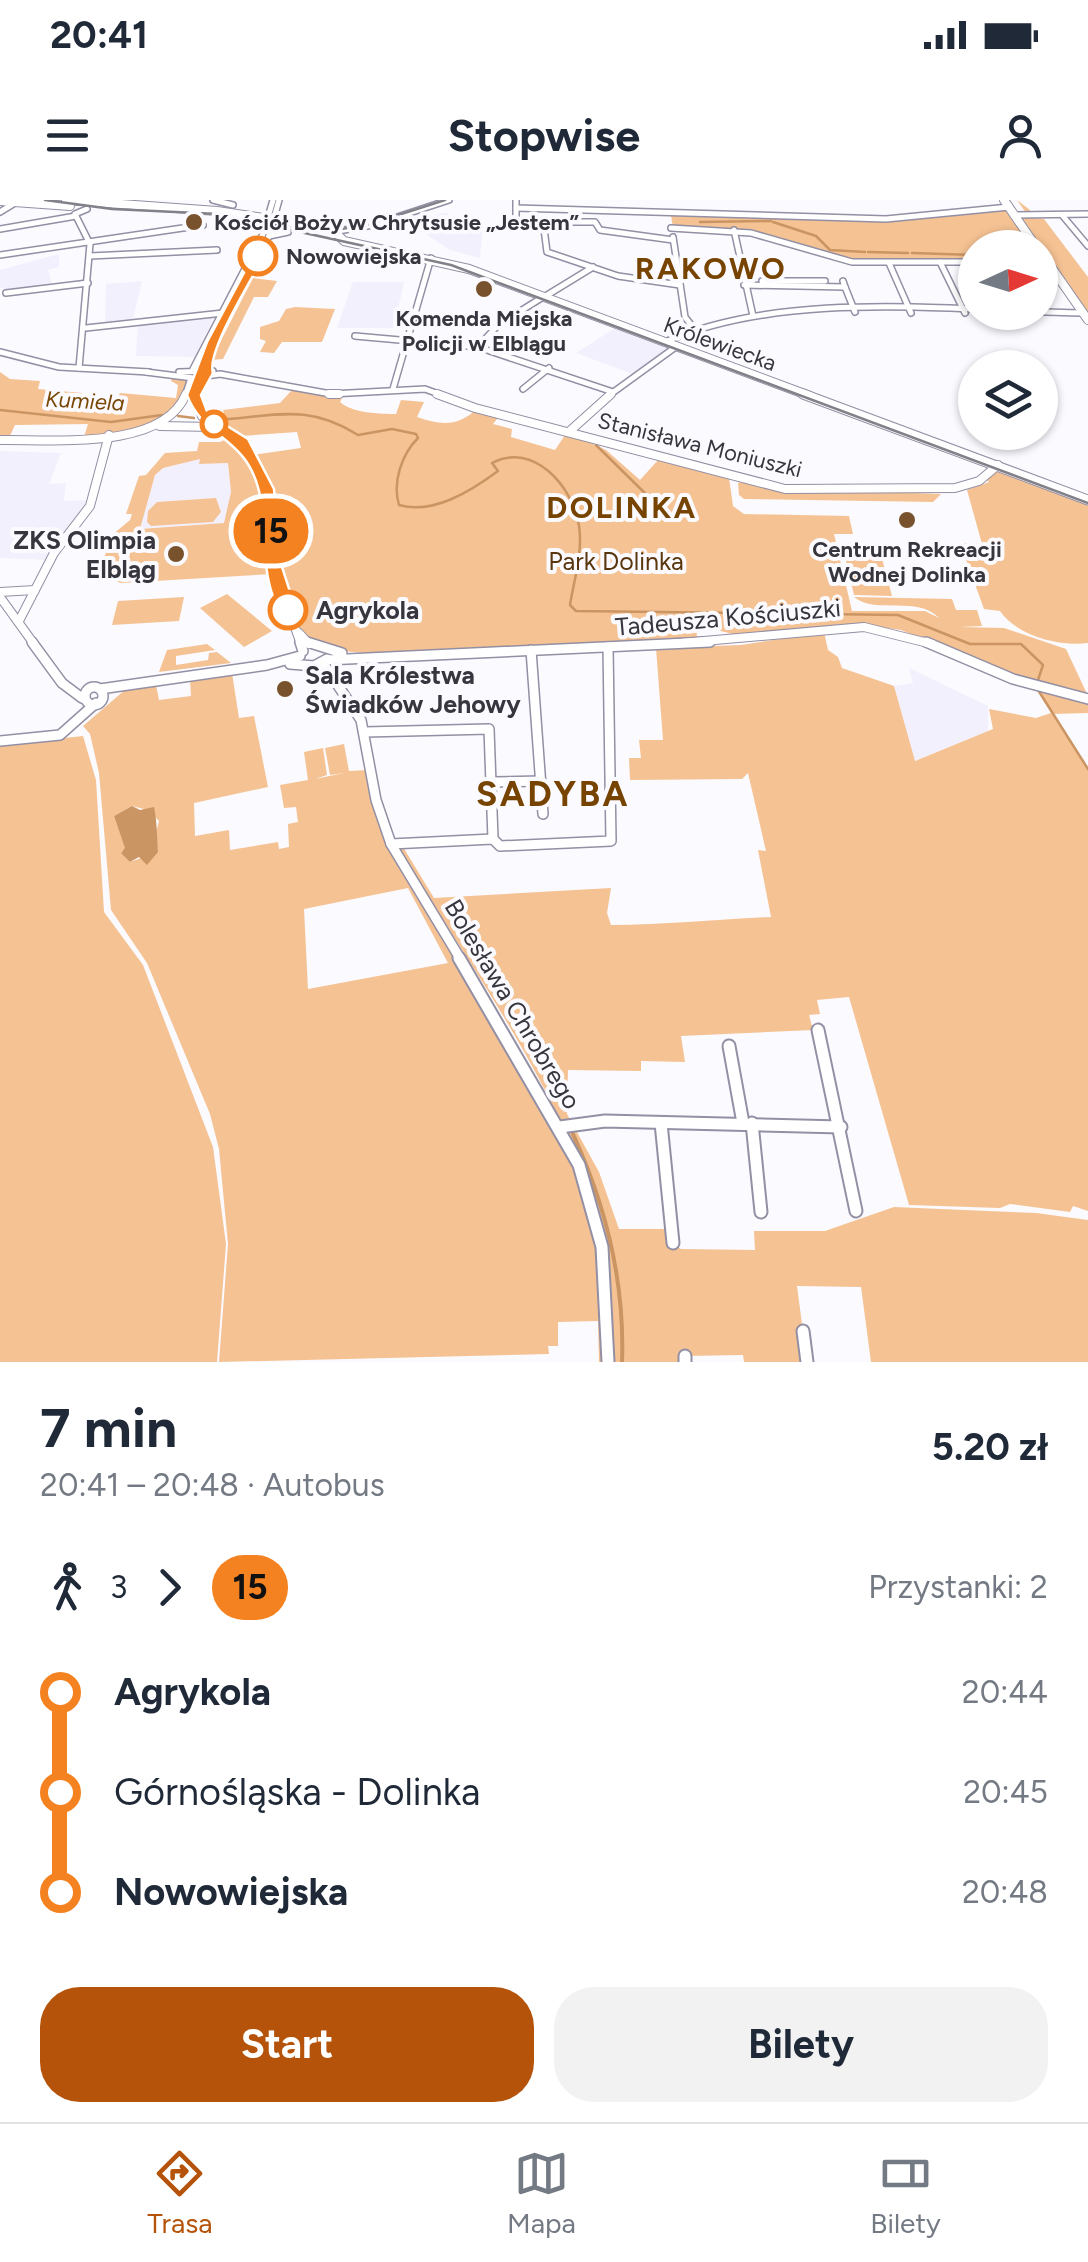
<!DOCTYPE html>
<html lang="pl">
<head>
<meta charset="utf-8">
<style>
  body { margin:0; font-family:Figtree,sans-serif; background:#f2f2f3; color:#1f2937; height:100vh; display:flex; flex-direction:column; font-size:38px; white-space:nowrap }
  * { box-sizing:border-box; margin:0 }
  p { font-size:32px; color:#747a83 }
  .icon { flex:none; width:55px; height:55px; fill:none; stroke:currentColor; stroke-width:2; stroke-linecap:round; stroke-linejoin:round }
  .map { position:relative; height:1162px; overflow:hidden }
  .details { display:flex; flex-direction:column; background:#fff; flex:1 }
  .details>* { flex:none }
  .badge { padding:0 20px; border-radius:32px; font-size:35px; line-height:65px }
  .needle { width:65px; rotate:86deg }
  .fabs { position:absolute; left:958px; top:30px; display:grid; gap:20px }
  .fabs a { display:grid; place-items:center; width:100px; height:100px; border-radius:50%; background:#fff; box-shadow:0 2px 8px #0004; font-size:50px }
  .map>.badge { position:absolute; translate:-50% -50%; box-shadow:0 0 0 5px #fff }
  .legs { display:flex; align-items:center; gap:15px; height:110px; padding:0 40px; font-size:32px }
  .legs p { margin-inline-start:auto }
  .headline { display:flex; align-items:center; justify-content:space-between; height:170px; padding:0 40px }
  h1 { font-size:55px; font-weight:700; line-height:75px }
  .button { display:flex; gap:20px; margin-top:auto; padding:20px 40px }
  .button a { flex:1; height:115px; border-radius:40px; background:#b45309; color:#fff; font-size:40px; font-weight:700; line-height:115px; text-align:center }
  .button a+a { background:#f2f2f3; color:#1f2937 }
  ul { padding:0 40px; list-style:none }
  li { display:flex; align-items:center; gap:35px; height:100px; font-size:38px }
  li i { display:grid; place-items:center; width:15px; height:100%; margin:0 12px; background:currentColor }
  li i::after { content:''; width:25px; height:25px; margin:-12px; border:8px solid; border-radius:50%; background:#fff }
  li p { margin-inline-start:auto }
  li:first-child i { background:linear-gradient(#0000 50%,currentColor 0) }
  li:last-child i { background:linear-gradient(currentColor 50%,#0000 0) }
  .status { display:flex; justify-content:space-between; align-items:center; height:70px; padding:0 50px; background:#fff; direction:ltr }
  .status svg { height:28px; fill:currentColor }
  header { display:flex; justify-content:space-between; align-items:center; height:130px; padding:0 40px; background:#fff; font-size:45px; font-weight:700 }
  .tab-bar { display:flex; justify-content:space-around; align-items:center; height:140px; border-top:2px solid #e0e1e3; background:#fff; font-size:28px; color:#747a83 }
  .tab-bar a { display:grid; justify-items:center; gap:5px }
  .tab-bar .current { color:#b45309 }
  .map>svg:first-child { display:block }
  .built { fill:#f3f0fd }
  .green { fill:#f5c293; fill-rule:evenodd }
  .water { fill:#ca9563 }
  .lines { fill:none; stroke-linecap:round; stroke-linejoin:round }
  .stream-far1 { stroke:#ca9563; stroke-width:2.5 }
  .stream { stroke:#ca9563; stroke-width:4 }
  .minor-far3-casing { stroke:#938fa4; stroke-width:8 }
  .minor-far2-casing { stroke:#938fa4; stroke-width:10 }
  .minor-far1-casing { stroke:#938fa4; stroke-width:12 }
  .minor-casing { stroke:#938fa4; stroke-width:15 }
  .major-far1-casing { stroke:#938fa4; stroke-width:10 }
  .major-casing { stroke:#938fa4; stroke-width:11 }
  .minor-far3 { stroke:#fff; stroke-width:5 }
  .minor-far2 { stroke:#fff; stroke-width:8 }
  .minor-far1 { stroke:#fff; stroke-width:9 }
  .minor { stroke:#fff; stroke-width:11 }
  .major-far1 { stroke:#fff; stroke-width:8 }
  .major { stroke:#fff; stroke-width:9 }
  .tram { stroke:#828088; stroke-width:2.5 }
  .line-1 { fill:#f58220; stroke:#fff; stroke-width:2.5 }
  .poi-dot { fill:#77522d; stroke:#fbfaff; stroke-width:4 }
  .stop-1-dot { fill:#fff; stroke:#f58220; stroke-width:5 }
  .labels { text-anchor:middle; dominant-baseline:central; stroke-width:8; stroke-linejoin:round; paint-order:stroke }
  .far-poi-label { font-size:22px; font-weight:bold; fill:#37353e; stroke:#fbfaff }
  .far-stop-label { font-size:22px; font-weight:bold; fill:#37353e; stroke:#fbfaff; text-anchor:start }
  .far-street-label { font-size:22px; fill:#37353e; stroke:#fbfaff }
  .far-water-label { font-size:22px; font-style:italic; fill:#794606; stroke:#fbfaff }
  .poi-label { font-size:25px; font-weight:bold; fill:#37353e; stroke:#fbfaff; text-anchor:end }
  .park-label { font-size:25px; fill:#59360d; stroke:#fbfaff }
  .stop-label { font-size:25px; font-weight:bold; fill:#37353e; stroke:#fbfaff; text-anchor:start }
  .street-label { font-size:25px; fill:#37353e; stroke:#fbfaff }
  .far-district-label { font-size:30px; font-weight:bold; letter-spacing:2.5px; fill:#764300; stroke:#fbfaff }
  .district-label { font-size:35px; font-weight:bold; letter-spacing:2.5px; fill:#764300; stroke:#fbfaff }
</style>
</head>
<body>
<div class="status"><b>20:41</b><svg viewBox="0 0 49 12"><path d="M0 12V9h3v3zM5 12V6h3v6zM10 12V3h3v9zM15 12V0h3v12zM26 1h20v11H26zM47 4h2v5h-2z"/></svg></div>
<header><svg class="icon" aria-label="menu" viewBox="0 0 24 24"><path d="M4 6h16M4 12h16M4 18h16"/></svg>Stopwise<svg class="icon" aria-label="person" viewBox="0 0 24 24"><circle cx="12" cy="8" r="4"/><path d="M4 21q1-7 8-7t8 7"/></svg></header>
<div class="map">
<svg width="1088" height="1162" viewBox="0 0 1088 1162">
  <rect width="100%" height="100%" fill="#fbfaff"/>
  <!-- built -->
  <g class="built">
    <polygon points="446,12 450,15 442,18 449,22 483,27 480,58 450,50 409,23"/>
    <polygon points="59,54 59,67 48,70 52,85 11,91 0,87 0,70"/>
    <polygon points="142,81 132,123 105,125 106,84"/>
    <polygon points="353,82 404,82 398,109 414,110 409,128 337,128"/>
    <polygon points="215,115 195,157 136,156 138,124"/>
    <polygon points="615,128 670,149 635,175 576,153"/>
    <polygon points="0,251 61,253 49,284 66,283 64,301 88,300 46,360 0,358"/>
    <polygon points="200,259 200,264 228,263 231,292 225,323 139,329 155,275 163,268"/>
    <polygon points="909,468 988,506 988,531 914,561 894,486 913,483"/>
  </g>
  <!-- green -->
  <g class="green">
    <polygon points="1017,0 1030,10 1029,18 1044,19 1088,77 1088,114 1018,15 1026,13"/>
    <polygon points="1007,7 1035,47 975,48 975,62 852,62 734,30 673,28 671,15 886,19"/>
    <polygon points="253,78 277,81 268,97 254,97 223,159 211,160"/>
    <polygon points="295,107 335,109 322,142 282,142 274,153 260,152 266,141 260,139 260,127 279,121 286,109"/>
    <path d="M0,172L10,179L40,181L38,189L82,193L75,203L111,208L120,193L176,198L178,185L171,181L173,176L188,181C172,228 128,232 84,237L88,224L15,225L9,238H0Z"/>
    <path d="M292,190L343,196L340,202C352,213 380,214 396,214L401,200L424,202L417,217C441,225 457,227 477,209L501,214L493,224L512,229L511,237L555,250L567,232L606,250L640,280L659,259L729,278L733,306L744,314L849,316L853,334H834L852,411H925L939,418C917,395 877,415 854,397L952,399L956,410H977L982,426L960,427L1004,428L1066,449L1088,496L1016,477L901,430L873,426L740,436L717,430L696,414L697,440L377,454L330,450L303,435L276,363L272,296L253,255L301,248L297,232L240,236L206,218L224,213L223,210L280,203Z"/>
    <path d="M233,236C272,273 264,326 272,374L121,383L108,379L101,363L109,347L100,345L130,320L132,314H126L139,276L146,275L165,253L197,251L199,242H220ZM200,259L199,264L228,263L231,292L224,323L140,329L155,275L163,268Z"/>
    <path d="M995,271L1088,302V443C1059,447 1016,435 1000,411L984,409L960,343L982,344L967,290L989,282L986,279Z"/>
    <polygon points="746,281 776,288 941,294 933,302 744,299 739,295 738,283"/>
    <polygon points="216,298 221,312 213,322 151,326 147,322 148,311 157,302"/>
    <polygon points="842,344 878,344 892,396 854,395"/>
    <polygon points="227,394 272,431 244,447 200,408"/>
    <polygon points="184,397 179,421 112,425 118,401"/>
    <path d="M824,432L828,450L838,457L842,468L894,486L915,561L993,529L989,509L1036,518L1051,513L1038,489L1088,501V513L1052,514L1088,569V1011L1073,1006L1070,1012L1010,1004L1000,1008L909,1005L849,797L817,800L820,814L809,815L813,830L681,836L685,862L641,861V871L568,870L567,914L599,972L619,1029H672L673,1043L681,1049L755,1050L754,1031H825L894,1007L1036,1013L1088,1020V1162H871L861,1087L797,1086L807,1162H744L743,1155L685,1156V1162H612C612,1127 614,1090 607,1055C576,907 472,771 395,643L403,647L434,698L611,688L607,713L611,725C666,725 717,719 771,717L758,650L766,651L748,573L742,579L630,580L629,558H641L639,540H663L656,448L741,445Z"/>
    <polygon points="207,444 215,450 176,456 176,465 208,460 209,453 217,452 231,463 159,472 167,450"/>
    <path d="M232,473L239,518L254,516L268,587L194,603L195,636L229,630L230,650L278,642L279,649L289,647L288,624L298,622L296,607L284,608L280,585L308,580L304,552L323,548L327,575L315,579L344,573L330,575L325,548L344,544L349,571L368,570L376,616L391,651L573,962L596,1041L603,1162H599L598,1121L558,1122V1146H548L549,1154L219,1162L228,1044L219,949L210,914L147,763L111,710L99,573L90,534L83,526L126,489L156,485L159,500L191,496L190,479ZM132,606L148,610L159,621L155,636L158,652L130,662L121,652L126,649L114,616ZM408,688L448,763L308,789L304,709Z"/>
    <polygon points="83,536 96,580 104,712 143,765 213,947 226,1044 217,1162 0,1162 0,545"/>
  </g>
  <!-- water -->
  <path class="water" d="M132,606L140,610L154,607C157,622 157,636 158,652L147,665L139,657L130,662L121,653L125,648L114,616Z"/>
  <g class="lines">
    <!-- stream-far1 -->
    <g class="stream-far1">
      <polyline points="700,22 771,21"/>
      <polyline points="773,22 816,36 830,50 865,52"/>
      <polyline points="868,52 908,53"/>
      <polyline points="912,53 975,55"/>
      <polyline points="0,210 111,222 162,215"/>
      <polyline points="178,216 194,218"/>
      <path d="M216,220C273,217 306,202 358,235L392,229L416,234L418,238C402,254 392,282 399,305C433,315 471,291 498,271L492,263C533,241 573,286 579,326C583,352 574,380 570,405L576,411L898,415L970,444H1021L1043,465L1037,483"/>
      <polyline points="596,245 657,305"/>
      <polyline points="1038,490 1088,569"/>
    </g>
    <!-- stream -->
    <path class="stream" d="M573,934C606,1006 625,1082 622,1162"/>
    <!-- minor-far3 casing -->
    <g class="minor-far3-casing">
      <g id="minor-far3">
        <polyline points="213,0 233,5"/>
        <polyline points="516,0 516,22 595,22 600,30 673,40"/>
        <polyline points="516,8 886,19 1009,7"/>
        <polyline points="0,12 13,4"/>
        <polyline points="1015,15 1088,14"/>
        <polyline points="1062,15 1088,46"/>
        <polyline points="543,21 547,52 618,76 680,85"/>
        <polyline points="671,28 751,33 852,62 975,62"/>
        <polyline points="0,29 76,16"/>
        <polyline points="734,30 753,116"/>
        <polyline points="332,32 373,25 449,0"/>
        <polyline points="269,36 288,32"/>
        <polyline points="673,37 685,117 692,126"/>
        <polyline points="0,55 203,25"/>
        <polyline points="90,56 217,50"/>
        <polyline points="940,62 965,113"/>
        <polyline points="889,63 911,113"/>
        <polyline points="744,85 845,87 843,81"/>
        <polyline points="763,85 762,81 825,81"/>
        <polyline points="845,87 855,112"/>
        <polyline points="6,93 88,83"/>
        <polyline points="544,97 593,67"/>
        <polyline points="235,102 269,36 279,0"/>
        <polyline points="86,128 223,113"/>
        <polyline points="355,136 478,147 613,192"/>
        <path d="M665,142C787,89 952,111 1083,113"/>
        <polyline points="478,147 498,125 543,97"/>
        <polyline points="0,152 59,167 149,172"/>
        <polyline points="79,168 90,44 75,14 87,9"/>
        <polyline points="193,169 263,34 273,0"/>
        <polyline points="146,172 193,178 220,174 331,194 425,189 444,196"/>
        <polyline points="179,172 213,171"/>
        <polyline points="393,189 431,58"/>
        <polyline points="523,189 549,168"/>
        <polyline points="185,196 191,178"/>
        <polyline points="194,196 200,177"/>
        <polyline points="608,196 677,146"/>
      </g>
    </g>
    <!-- minor-far2 casing -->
    <g class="minor-far2-casing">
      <g id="minor-far2">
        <polyline points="195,194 202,216"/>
        <polyline points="329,194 339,194"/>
        <polyline points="437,194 475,208 785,289 955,288 979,281 998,265"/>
        <polyline points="202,216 243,242 267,289 273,367 301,444"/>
        <polyline points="160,226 214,227"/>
        <polyline points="571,230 611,194"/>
        <path d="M0,240C52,239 163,251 186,194"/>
        <polyline points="0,392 35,390"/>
        <polyline points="0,397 34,444"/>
        <polyline points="19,421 54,353 90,306 109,235"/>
        <polyline points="299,433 309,444"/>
        <polyline points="669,444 864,427 932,444"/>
      </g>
    </g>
    <!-- minor-far1 casing -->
    <g class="minor-far1-casing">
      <g id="minor-far1">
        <polyline points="32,442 62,483 82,498"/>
        <polyline points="300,442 303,451"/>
        <polyline points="307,442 342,453"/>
        <polyline points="926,442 1013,479 1088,499"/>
        <polyline points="531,450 543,614"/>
        <polyline points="326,460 710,442"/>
        <polyline points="323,463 361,520 376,600 391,644 461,760"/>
        <polyline points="290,464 314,466 327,459"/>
        <circle cx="94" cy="496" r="9"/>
        <polyline points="100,489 267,465 300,456"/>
        <polyline points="365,532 489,529 493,639"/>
        <polyline points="0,541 60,535 96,503"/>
        <polyline points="492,582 541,581"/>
        <polyline points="391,644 493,639 500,646 611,641 608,447"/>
      </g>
    </g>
    <!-- minor casing -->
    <g class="minor-casing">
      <g id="minor">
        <polyline points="459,758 579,965 602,1047 608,1162"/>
        <polyline points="818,830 856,1011"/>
        <polyline points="729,846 743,923"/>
        <polyline points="661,923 673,1043"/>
        <polyline points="752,923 761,1012"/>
        <polyline points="560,927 605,921 841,927"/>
        <polyline points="803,1131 807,1162"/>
        <polyline points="685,1156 685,1162"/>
      </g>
    </g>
    <!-- major-far1 casing -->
    <g class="major-far1-casing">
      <g id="major-far1">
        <polyline points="66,0 217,11 331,28 344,41 469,69 810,196"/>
        <polyline points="1004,0 1037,48"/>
        <polyline points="0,1 70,6"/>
        <polyline points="1040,51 1088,120"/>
      </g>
    </g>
    <!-- major casing -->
    <g class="major-casing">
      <polyline id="major" points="803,194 1088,300"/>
    </g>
    <!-- minor-far3 -->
    <use href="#minor-far3" class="minor-far3"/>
    <!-- minor-far2 -->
    <use href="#minor-far2" class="minor-far2"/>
    <!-- minor-far1 -->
    <use href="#minor-far1" class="minor-far1"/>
    <!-- minor -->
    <use href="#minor" class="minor"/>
    <!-- major-far1 -->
    <use href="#major-far1" class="major-far1"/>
    <!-- major -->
    <use href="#major" class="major"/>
    <!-- tram -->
    <g class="tram">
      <polyline points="45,0 112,9 218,14 451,65 1088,303"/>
      <polyline points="324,32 370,24 445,0"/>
    </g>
  </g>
  <!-- line-1 -->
  <path class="line-1" d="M254,54L264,56C252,79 206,152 213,173L201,195L208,214L248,239L274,289L282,367L296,410L288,415C259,403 266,318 259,291C246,236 203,239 187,195L207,142Z"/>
  <!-- markers -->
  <g class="poi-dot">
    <circle cx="194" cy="22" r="10"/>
    <circle cx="484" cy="89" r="10"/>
    <circle cx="907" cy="320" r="10"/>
    <circle cx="176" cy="354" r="10"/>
    <circle cx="285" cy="489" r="10"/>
  </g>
  <g class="stop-1-dot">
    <circle cx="258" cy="56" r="18"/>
    <circle cx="214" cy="224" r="12"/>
    <circle cx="288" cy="410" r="18"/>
  </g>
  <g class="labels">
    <!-- far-poi labels -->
    <g class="far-poi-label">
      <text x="214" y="22" text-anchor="start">Kościół Boży w Chrytsusie „Jestem”</text>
      <text x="484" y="118">Komenda Miejska<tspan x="484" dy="25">Policji w Elblągu</tspan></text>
      <text x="907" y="349">Centrum Rekreacji<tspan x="907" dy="25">Wodnej Dolinka</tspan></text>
    </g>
    <!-- far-stop labels -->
    <g class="far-stop-label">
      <text x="286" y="56">Nowowiejska</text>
    </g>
    <!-- far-street labels -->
    <g class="far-street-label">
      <text transform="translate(720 144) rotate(20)">Królewiecka</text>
      <text transform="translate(700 245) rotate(14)">Stanisława Moniuszki</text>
    </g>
    <!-- far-water labels -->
    <g class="far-water-label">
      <text transform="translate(85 201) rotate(3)">Kumiela</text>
    </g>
    <!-- poi labels -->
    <g class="poi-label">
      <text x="156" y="340">ZKS Olimpia<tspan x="156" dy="29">Elbląg</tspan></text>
      <text x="305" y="475" text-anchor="start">Sala Królestwa<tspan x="305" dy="29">Świadków Jehowy</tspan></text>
    </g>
    <!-- park labels -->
    <g class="park-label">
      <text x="616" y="361">Park Dolinka</text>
    </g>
    <!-- stop labels -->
    <g class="stop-label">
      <text x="316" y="410">Agrykola</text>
    </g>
    <!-- street labels -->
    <g class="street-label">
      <text transform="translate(728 417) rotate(-5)">Tadeusza Kościuszki</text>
      <text transform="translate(513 804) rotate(59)">Bolesława Chrobrego</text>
    </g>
    <!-- far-district labels -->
    <g class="far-district-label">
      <text x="711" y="68">RAKOWO</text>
      <text x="622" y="307">DOLINKA</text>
    </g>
    <!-- district labels -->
    <g class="district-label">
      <text x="553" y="594">SADYBA</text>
    </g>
  </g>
</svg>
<div class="fabs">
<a><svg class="needle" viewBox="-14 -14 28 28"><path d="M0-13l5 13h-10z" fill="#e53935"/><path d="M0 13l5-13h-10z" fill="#747a83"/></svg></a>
<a><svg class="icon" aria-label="layers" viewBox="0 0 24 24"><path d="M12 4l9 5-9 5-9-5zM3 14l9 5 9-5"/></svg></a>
</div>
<b class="badge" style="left:271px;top:331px;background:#f58220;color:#111">15</b>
</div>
<section class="details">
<div class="headline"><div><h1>7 min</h1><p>20:41 – 20:48 · Autobus</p></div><b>5.20 zł</b></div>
<div class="legs"><svg class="icon" aria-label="walk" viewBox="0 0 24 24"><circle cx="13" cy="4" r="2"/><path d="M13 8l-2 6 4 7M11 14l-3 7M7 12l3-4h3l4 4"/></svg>3<svg class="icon" aria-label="forward" viewBox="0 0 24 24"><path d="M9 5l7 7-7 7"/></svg><b class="badge" style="background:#f58220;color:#111">15</b><p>Przystanki: 2</p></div>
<ul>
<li><i style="color:#f58220"></i><b>Agrykola</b><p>20:44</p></li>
<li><i style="color:#f58220"></i><span>Górnośląska - Dolinka</span><p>20:45</p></li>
<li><i style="color:#f58220"></i><b>Nowowiejska</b><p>20:48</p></li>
</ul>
<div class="button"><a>Start</a><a>Bilety</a></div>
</section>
<nav class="tab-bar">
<a class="current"><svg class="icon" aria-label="directions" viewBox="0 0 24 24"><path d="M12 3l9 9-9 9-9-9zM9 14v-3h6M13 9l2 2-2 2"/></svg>Trasa</a>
<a><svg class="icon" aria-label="map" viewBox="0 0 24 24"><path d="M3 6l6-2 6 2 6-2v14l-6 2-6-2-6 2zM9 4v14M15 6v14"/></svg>Mapa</a>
<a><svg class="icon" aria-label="tickets" viewBox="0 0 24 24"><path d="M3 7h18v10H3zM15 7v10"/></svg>Bilety</a>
</nav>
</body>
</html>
